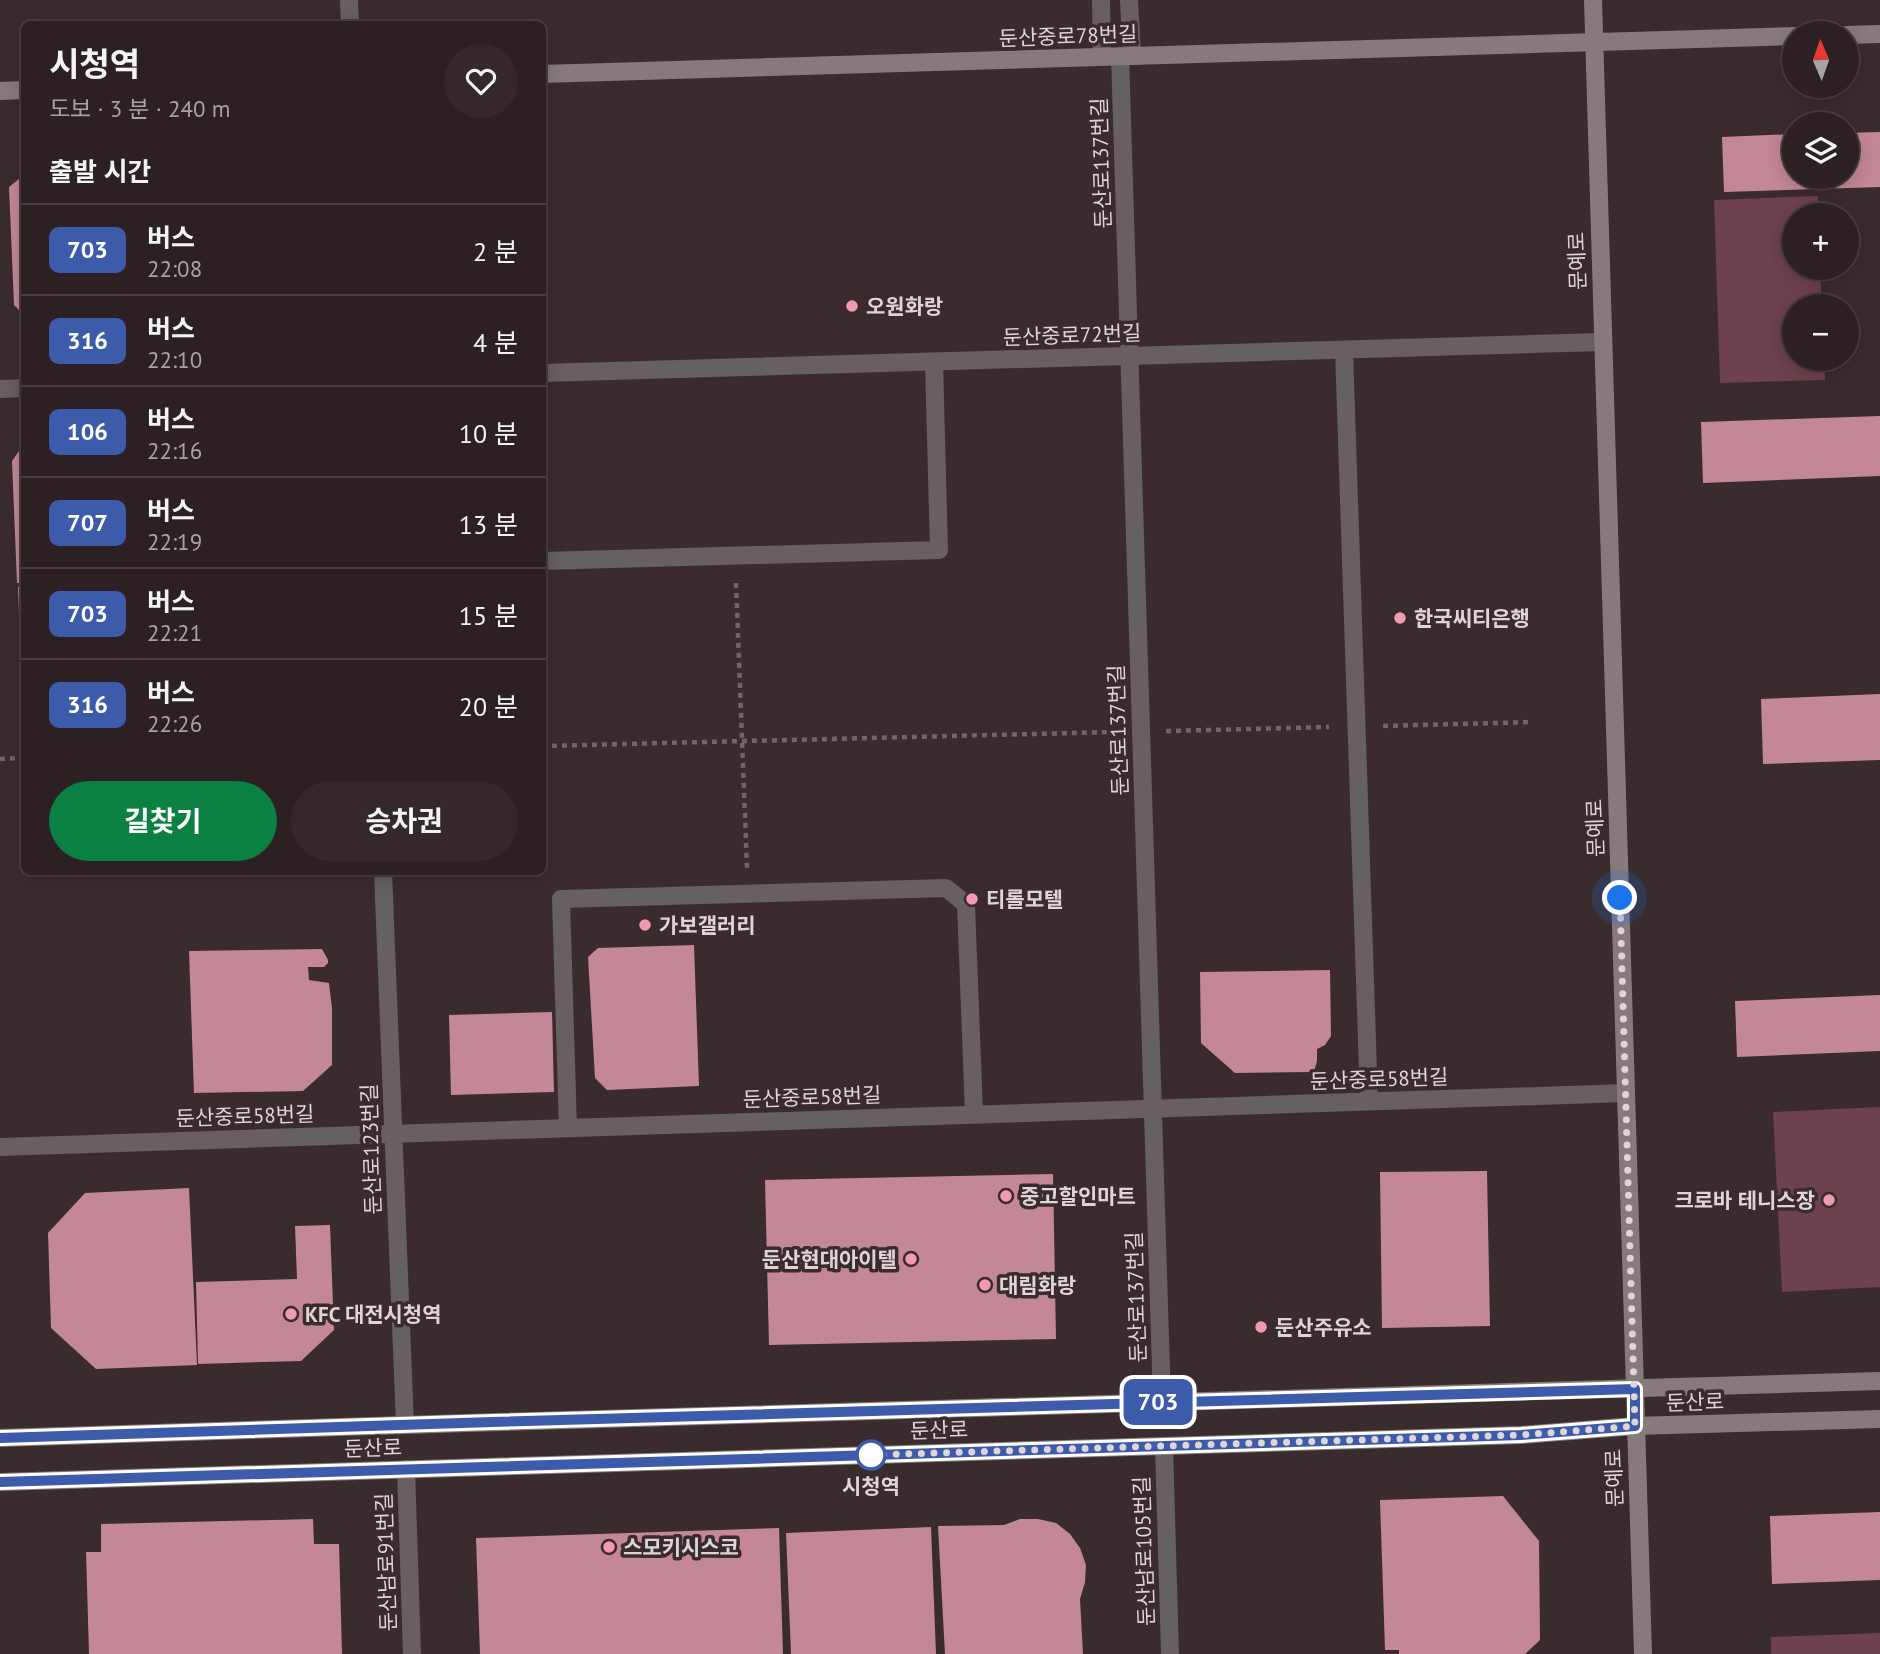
<!DOCTYPE html>
<html lang="ko">
<head>
<meta charset="utf-8">
<style>
  body { margin:0; font-family:"PT Sans","Noto Sans KR",sans-serif; background:#34282b; color:#f1f3f6; height:100vh; display:flex; flex-direction:column; font-size:26px; white-space:nowrap }
  * { box-sizing:border-box; margin:0 }
  p { font-size:23px; color:#a6a3a6 }
  .icon { flex:none; width:38px; height:38px; fill:none; stroke:currentColor; stroke-width:2; stroke-linecap:round; stroke-linejoin:round }
  .map { position:relative; flex:1; overflow:hidden }
  .details { position:absolute; left:21px; top:21px; width:525px; height:854px; display:flex; flex-direction:column; background:#2c2023; border-radius:10px; box-shadow:0 4px 18px #0003,0 0 0 2px #483e41 }
  .details>* { flex:none }
  .badge { padding:0 14px; border-radius:10px; font-size:24px; line-height:46px }
  .needle { width:46px; rotate:358deg }
  .buttons { position:absolute; left:1782px; top:21px; display:grid; gap:14px }
  .buttons a { display:grid; place-items:center; width:77px; height:77px; border-radius:50%; background:#2c2023; box-shadow:0 4px 18px #0003,0 0 0 2px #483e41; font-size:35px }
  .you { position:absolute; width:35px; height:35px; margin:-18px; border:5px solid #fff; border-radius:50%; background:#1a73e8; box-shadow:0 0 0 10px #1a73e833 }
  .map>.badge { position:absolute; translate:-50% -50%; box-shadow:0 0 0 4px #fff }
  h2 { padding:0 28px; font-size:26px; line-height:63px }
  .round { display:grid; place-items:center; flex:none; width:74px; height:74px; border-radius:37px; background:#34282b }
  .overview { display:flex; align-items:center; justify-content:space-between; height:119px; padding:0 28px }
  h1 { font-size:33px; font-weight:700; line-height:52px }
  .cta { display:flex; gap:14px; margin-top:auto; padding:14px 28px }
  .cta a { flex:1; height:80px; border-radius:42px; background:#0b8043; color:#fff; font-size:28px; font-weight:700; line-height:80px; text-align:center }
  .cta a+a { background:#34282b; color:#f1f3f6 }
  ul { padding:0; list-style:none }
  li { display:flex; align-items:center; gap:21px; height:91px; padding:0 28px; border-top:2px solid #483e41 }
  li div { flex:1 }
  li b { display:block; font-size:26px }
  li em { font-style:normal }
  li .badge { min-width:77px; font-weight:700; text-align:center }
  .map>svg:first-child { display:block }
  .green { fill:#6d414d }
  .building { fill:#c38797 }
  .lines { fill:none; stroke-linecap:round; stroke-linejoin:round }
  .path { stroke:#726568; stroke-width:4.5; stroke-dasharray:5 5; stroke-linecap:butt }
  .lane { stroke:#675f61; stroke-width:18 }
  .street { stroke:#675f61; stroke-width:18 }
  .secondary { stroke:#867a7c; stroke-width:18 }
  .line-casing { stroke:#fff; stroke-width:16 }
  .line { stroke:#3d5bab; stroke-width:10 }
  .walk { stroke:#dfd5d7; stroke-width:7; stroke-dasharray:0 12.6 }
  .poi-dot { fill:#f19ab2; stroke:#3a2b2f; stroke-width:2.5 }
  .stop-dot { fill:#fff; stroke:#3d5bab; stroke-width:3.5 }
  .labels { text-anchor:middle; dominant-baseline:central; stroke-width:7; stroke-linejoin:round; paint-order:stroke }
  .street-label { font-size:21px; fill:#dfd5d7; stroke:#3a2b2f }
  .poi-label { font-size:21px; font-weight:bold; fill:#dfd5d7; stroke:#3a2b2f; text-anchor:start }
  .stop-label { font-size:21px; font-weight:bold; fill:#dfd5d7; stroke:#3a2b2f }
</style>
</head>
<body>
<div class="map">
<svg width="1880" height="1654" viewBox="0 0 1880 1654">
  <rect width="100%" height="100%" fill="#3a2b2f"/>
  <!-- green -->
  <g class="green">
    <polygon points="1818,196 1818,215 1794,215 1794,268 1820,268 1822,306 1794,306 1794,359 1824,359 1825,380 1720,383 1714,200"/>
    <polygon points="1880,1107 1880,1287 1782,1292 1773,1112"/>
    <polygon points="1880,1633 1880,1654 1771,1654 1771,1637"/>
  </g>
  <!-- building -->
  <g class="building">
    <polygon points="1880,132 1880,187 1724,192 1722,137 1794,134 1794,177 1846,177 1846,133"/>
    <polygon points="24,175 24,315 14,305 9,187"/>
    <polygon points="1880,416 1880,476 1703,483 1701,422"/>
    <polygon points="24,444 24,583 17,583 12,461"/>
    <polygon points="24,586 24,698 22,699 18,587"/>
    <polygon points="1880,694 1880,760 1763,764 1761,699"/>
    <polygon points="694,945 699,1086 607,1090 595,1078 588,957 598,948"/>
    <polygon points="322,949 328,960 328,963 324,967 308,967 309,980 329,983 332,1008 332,1065 303,1091 194,1093 189,951"/>
    <polygon points="1330,970 1331,1036 1325,1045 1317,1049 1317,1061 1314,1072 1235,1073 1201,1043 1200,972"/>
    <polygon points="1880,995 1880,1051 1737,1057 1735,1001"/>
    <polygon points="552,1012 554,1092 451,1095 449,1015"/>
    <polygon points="1487,1171 1490,1326 1382,1328 1380,1172"/>
    <polygon points="1053,1174 1056,1339 769,1345 765,1180"/>
    <polygon points="189,1188 197,1365 96,1369 51,1328 48,1233 85,1193"/>
    <polygon points="330,1225 334,1330 301,1361 198,1364 196,1282 297,1279 295,1226"/>
    <polygon points="1503,1496 1539,1541 1540,1640 1525,1654 1399,1654 1399,1650 1385,1650 1380,1500"/>
    <polygon points="1880,1512 1880,1580 1772,1584 1770,1516"/>
    <polygon points="313,1519 314,1544 339,1544 342,1654 89,1654 86,1552 101,1552 101,1524"/>
    <polygon points="1020,1519 1038,1519 1056,1523 1070,1534 1080,1548 1086,1565 1085,1582 1080,1599 1083,1654 945,1654 938,1526 1004,1525"/>
    <polygon points="931,1527 936,1654 791,1654 786,1533"/>
    <polygon points="779,1528 783,1654 480,1654 476,1538"/>
  </g>
  <g class="lines">
    <!-- path -->
    <g class="path">
      <polyline points="736,583 747,868"/>
      <polyline points="1383,726 1532,722"/>
      <polyline points="1166,731 1329,727"/>
      <polyline points="542,746 1115,732"/>
      <polyline points="0,759 24,758"/>
    </g>
    <!-- lane -->
    <g class="lane">
      <polyline points="349,0 350,24"/>
      <polyline points="1101,0 1102,57"/>
      <polyline points="1129,0 1132,56"/>
      <polyline points="542,561 939,550 934,362"/>
      <polyline points="568,1128 561,899 946,888 966,904 974,1113"/>
    </g>
    <!-- street -->
    <g class="street">
      <polyline points="1120,56 1162,1402"/>
      <polyline points="1344,350 1369,1101"/>
      <polyline points="542,373 1602,342"/>
      <polyline points="0,389 24,388"/>
      <polyline points="383,872 405,1425"/>
      <polyline points="0,1147 1626,1093"/>
      <polyline points="1164,1446 1170,1654"/>
      <polyline points="406,1469 412,1654"/>
    </g>
    <!-- secondary -->
    <g class="secondary">
      <polyline points="1593,0 1643,1654"/>
      <polyline points="1846,35 1880,34"/>
      <polyline points="542,74 1794,36"/>
      <polyline points="0,91 24,90"/>
      <polyline points="0,1438 467,1423 1880,1381"/>
      <polyline points="0,1482 1521,1435 1635,1426 1880,1419"/>
    </g>
  </g>
  <g class="lines">
    <!-- line casing -->
    <g class="line-casing">
      <polyline id="line" points="0,1438 492,1422 1635,1389 1635,1426 1521,1435 0,1482"/>
    </g>
    <!-- line -->
    <use href="#line" class="line"/>
    <!-- walk -->
    <polyline class="walk" points="871,1455 1521,1435 1635,1426 1620,898"/>
  </g>
  <!-- markers -->
  <g class="poi-dot">
    <circle cx="852" cy="306" r="7"/>
    <circle cx="1400" cy="618" r="7"/>
    <circle cx="972" cy="899" r="7"/>
    <circle cx="645" cy="925" r="7"/>
    <circle cx="1006" cy="1196" r="7"/>
    <circle cx="1829" cy="1200" r="7"/>
    <circle cx="911" cy="1259" r="7"/>
    <circle cx="985" cy="1285" r="7"/>
    <circle cx="291" cy="1314" r="7"/>
    <circle cx="1261" cy="1327" r="7"/>
    <circle cx="609" cy="1547" r="7"/>
  </g>
  <circle class="stop-dot" cx="871" cy="1455" r="14"/>
  <g class="labels">
    <!-- street labels -->
    <g class="street-label">
      <text transform="translate(1068 36) rotate(-2)">둔산중로78번길</text>
      <text transform="translate(1101 163) rotate(-92)">둔산로137번길</text>
      <text transform="translate(1577 261) rotate(-92)">문예로</text>
      <text transform="translate(1072 335) rotate(-2)">둔산중로72번길</text>
      <text transform="translate(1118 730) rotate(-92)">둔산로137번길</text>
      <text transform="translate(1595 828) rotate(-92)">문예로</text>
      <text transform="translate(1379 1079) rotate(-2)">둔산중로58번길</text>
      <text transform="translate(812 1097) rotate(-2)">둔산중로58번길</text>
      <text transform="translate(245 1116) rotate(-2)">둔산중로58번길</text>
      <text transform="translate(371 1149) rotate(-92)">둔산로123번길</text>
      <text transform="translate(1136 1297) rotate(-92)">둔산로137번길</text>
      <text transform="translate(1695 1402) rotate(-2)">둔산로</text>
      <text transform="translate(939 1430) rotate(-2)">둔산로</text>
      <text transform="translate(373 1448) rotate(-2)">둔산로</text>
      <text transform="translate(1614 1478) rotate(-92)">문예로</text>
      <text transform="translate(1144 1551) rotate(-92)">둔산남로105번길</text>
      <text transform="translate(386 1562) rotate(-92)">둔산남로91번길</text>
    </g>
    <!-- poi labels -->
    <g class="poi-label">
      <text x="866" y="306">오원화랑</text>
      <text x="1414" y="618">한국씨티은행</text>
      <text x="986" y="899">티롤모텔</text>
      <text x="659" y="925">가보갤러리</text>
      <text x="1020" y="1196">중고할인마트</text>
      <text x="1815" y="1200" text-anchor="end">크로바 테니스장</text>
      <text x="897" y="1259" text-anchor="end">둔산현대아이텔</text>
      <text x="999" y="1285">대림화랑</text>
      <text x="305" y="1314">KFC 대전시청역</text>
      <text x="1275" y="1327">둔산주유소</text>
      <text x="623" y="1547">스모키시스코</text>
    </g>
    <!-- stop labels -->
    <g class="stop-label">
      <text x="871" y="1486">시청역</text>
    </g>
  </g>
</svg>
<div class="buttons">
<a><svg class="needle" viewBox="-14 -14 28 28"><path d="M0-13l5 13h-10z" fill="#e53935"/><path d="M0 13l5-13h-10z" fill="#a6a3a6"/></svg></a>
<a><svg class="icon" aria-label="layers" viewBox="0 0 24 24"><path d="M12 4l9 5-9 5-9-5zM3 14l9 5 9-5"/></svg></a>
<a>+</a>
<a>−</a>
</div>
<div class="you" style="left:1620px;top:898px"></div>
<b class="badge" style="left:1158px;top:1402px;background:#3d5bab;color:#fff">703</b>
<section class="details">
<div class="overview"><div><h1>시청역</h1><p>도보 · 3 분 · 240 m</p></div><a class="round"><svg class="icon" aria-label="heart" viewBox="0 0 24 24"><path d="M12 20l-8-8c-3-5 5-10 8-4 3-6 11-1 8 4z"/></svg></a></div>
<h2>출발 시간</h2>
<ul>
<li><span class="badge" style="background:#3d5bab;color:#fff">703</span><div><b>버스</b><p>22:08</p></div><em>2 분</em></li>
<li><span class="badge" style="background:#3d5bab;color:#fff">316</span><div><b>버스</b><p>22:10</p></div><em>4 분</em></li>
<li><span class="badge" style="background:#3d5bab;color:#fff">106</span><div><b>버스</b><p>22:16</p></div><em>10 분</em></li>
<li><span class="badge" style="background:#3d5bab;color:#fff">707</span><div><b>버스</b><p>22:19</p></div><em>13 분</em></li>
<li><span class="badge" style="background:#3d5bab;color:#fff">703</span><div><b>버스</b><p>22:21</p></div><em>15 분</em></li>
<li><span class="badge" style="background:#3d5bab;color:#fff">316</span><div><b>버스</b><p>22:26</p></div><em>20 분</em></li>
</ul>
<div class="cta"><a>길찾기</a><a>승차권</a></div>
</section>
</div>
</body>
</html>
